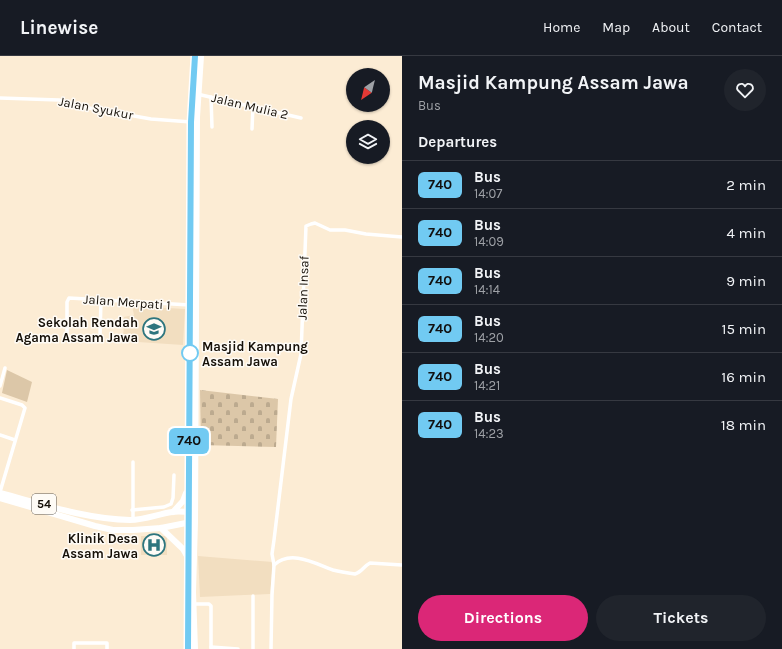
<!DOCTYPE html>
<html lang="en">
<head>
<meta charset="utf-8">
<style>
  body { margin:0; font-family:Karla,sans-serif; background:#20242c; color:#f1f3f6; height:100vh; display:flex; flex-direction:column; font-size:15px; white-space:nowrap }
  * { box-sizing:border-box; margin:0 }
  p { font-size:13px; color:#9ea1a6 }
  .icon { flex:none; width:22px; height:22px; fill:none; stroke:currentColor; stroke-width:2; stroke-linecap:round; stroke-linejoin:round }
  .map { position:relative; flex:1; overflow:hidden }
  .drawer { display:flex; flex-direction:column; background:#171b24; width:380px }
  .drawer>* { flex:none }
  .badge { padding:0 8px; border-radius:6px; font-size:14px; line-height:26px }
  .needle { width:26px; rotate:215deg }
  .controls { position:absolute; left:346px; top:12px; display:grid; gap:8px }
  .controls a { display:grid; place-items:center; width:44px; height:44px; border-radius:50%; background:#171b24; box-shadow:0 1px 3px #0004; font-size:20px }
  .map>.badge { position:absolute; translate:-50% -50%; box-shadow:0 0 0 2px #fff }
  h2 { padding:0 16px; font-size:15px; line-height:36px }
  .round { display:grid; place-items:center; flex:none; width:42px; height:42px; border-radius:21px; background:#20242c }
  .summary { display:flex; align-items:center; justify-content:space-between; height:68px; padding:0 16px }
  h1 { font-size:19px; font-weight:700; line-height:30px }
  .primary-button { display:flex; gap:8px; margin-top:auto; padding:8px 16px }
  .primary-button a { flex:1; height:46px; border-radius:24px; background:#db2777; color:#fff; font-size:16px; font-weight:700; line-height:46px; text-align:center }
  .primary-button a+a { background:#20242c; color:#f1f3f6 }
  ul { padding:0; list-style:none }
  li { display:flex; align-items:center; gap:12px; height:48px; padding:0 16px; border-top:1px solid #363941 }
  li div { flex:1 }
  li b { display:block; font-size:15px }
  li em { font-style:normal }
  li .badge { min-width:44px; font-weight:700; text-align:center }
  header { display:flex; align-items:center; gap:24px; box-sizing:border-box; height:56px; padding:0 20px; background:#171b24; border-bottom:1px solid #363941 }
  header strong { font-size:19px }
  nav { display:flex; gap:22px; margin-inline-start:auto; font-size:14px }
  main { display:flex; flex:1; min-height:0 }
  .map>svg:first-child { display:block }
  .built { fill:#f2dec0 }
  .cemetery { fill:url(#cemetery-stones) }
  .park { fill:#dcc7a8 }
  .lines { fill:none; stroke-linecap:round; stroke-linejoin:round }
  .minor { stroke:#fff; stroke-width:3.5 }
  .trunk { stroke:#fff; stroke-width:6 }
  .line-casing { stroke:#fff; stroke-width:9 }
  .line { stroke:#71caf2; stroke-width:6 }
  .stop-dot { fill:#fff; stroke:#71caf2; stroke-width:2 }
  .labels { text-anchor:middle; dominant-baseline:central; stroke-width:3; stroke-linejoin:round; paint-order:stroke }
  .shield { fill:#fefbf6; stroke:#5c564f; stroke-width:1 }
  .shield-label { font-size:12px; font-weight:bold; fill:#161008 }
  .street-label { font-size:13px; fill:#161008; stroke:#fefbf6 }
  .poi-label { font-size:13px; font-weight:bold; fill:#161008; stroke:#fefbf6; text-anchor:end }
  .stop-label { font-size:13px; font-weight:bold; fill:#161008; stroke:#fefbf6; text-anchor:start }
</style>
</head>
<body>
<header>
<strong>Linewise</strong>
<nav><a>Home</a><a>Map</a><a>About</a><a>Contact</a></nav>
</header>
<main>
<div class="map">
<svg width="402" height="593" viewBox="0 0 402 593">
  <defs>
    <pattern id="cemetery-stones" width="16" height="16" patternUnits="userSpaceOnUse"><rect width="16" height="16" fill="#dcc7a8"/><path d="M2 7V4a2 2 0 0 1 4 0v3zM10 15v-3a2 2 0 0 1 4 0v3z" fill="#bcaa8f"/></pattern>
  </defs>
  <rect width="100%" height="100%" fill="#fcecd4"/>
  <!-- built -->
  <g class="built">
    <polygon points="132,250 185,253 183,289 123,285 124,261 134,259"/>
    <rect x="141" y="480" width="26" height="19"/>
    <polygon points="198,500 273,506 270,538 200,541"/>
  </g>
  <!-- cemetery -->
  <polygon class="cemetery" points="200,334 278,343 276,391 201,389"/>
  <!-- park -->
  <polygon class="park" points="7,314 32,326 27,346 2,337"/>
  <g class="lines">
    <!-- minor -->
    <g class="minor">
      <polyline points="197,38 301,62"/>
      <polyline points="211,41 212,71"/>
      <polyline points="0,42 59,44 78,50 151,63 191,66"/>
      <polyline points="252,73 253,50"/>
      <polyline points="67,279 67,246 69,242 190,249"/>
      <polyline points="100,279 101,244"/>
      <polyline points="0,330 5,312"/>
      <polyline points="0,342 22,349 25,352 0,436"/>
      <polyline points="0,379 15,384"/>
      <polyline points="132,454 164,451 171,448 173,442 174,419"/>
      <polyline points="133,464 133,406"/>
      <path d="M274,509C291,493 316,508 333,514C341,516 348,517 355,518C362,516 364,510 370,507L402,509"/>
      <polyline points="194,548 209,548 211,550 211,593"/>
      <polyline points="211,591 238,593"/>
      <polyline points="74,593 74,587 107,587 107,593"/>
      <polyline points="253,593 253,540"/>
      <polyline points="271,593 272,539 274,509 272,498 274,484 291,343 301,298 306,170 311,168 315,167 330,174 345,174 366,178 402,181"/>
    </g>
    <!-- trunk -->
    <g class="trunk">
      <path d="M0,437C42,448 86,463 130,464C145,464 158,458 172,456C178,455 185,456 191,456"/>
      <polyline points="0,442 95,470 113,474 133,474 161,472 191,466"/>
      <polyline points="173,456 183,445 186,437"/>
      <polyline points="161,472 183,493 187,500"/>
      <polyline points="188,593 191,66 195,0"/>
      <polyline points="195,593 193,536 195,466 197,61 201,0"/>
    </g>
  </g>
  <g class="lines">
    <!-- line casing -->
    <g class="line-casing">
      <polyline id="line" points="188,593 191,66 195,0"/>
    </g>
    <!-- line -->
    <use href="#line" class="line"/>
  </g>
  <!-- icons -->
  <defs>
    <g id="school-ring" transform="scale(1.15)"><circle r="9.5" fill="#fefbf6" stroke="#2d757e" stroke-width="1.5"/><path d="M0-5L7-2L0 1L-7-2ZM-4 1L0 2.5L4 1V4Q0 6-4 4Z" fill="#2d757e"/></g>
    <g id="hospital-ring" transform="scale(1.15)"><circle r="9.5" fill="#fefbf6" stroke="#2d757e" stroke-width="1.5"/><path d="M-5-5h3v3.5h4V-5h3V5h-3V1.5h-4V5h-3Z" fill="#2d757e"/></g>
  </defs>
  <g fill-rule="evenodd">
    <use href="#school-ring" x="154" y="273"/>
    <use href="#hospital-ring" x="154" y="489"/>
  </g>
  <!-- markers -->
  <circle class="stop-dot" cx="190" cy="297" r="8"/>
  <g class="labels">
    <!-- shield labels -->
    <rect class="shield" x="32" y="438" width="24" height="20" rx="3"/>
    <g class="shield-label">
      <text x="44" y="448">54</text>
    </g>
    <!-- street labels -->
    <g class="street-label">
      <text transform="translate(250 50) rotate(13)">Jalan Mulia 2</text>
      <text transform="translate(96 52) rotate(11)">Jalan Syukur</text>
      <text transform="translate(303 232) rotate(-88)">Jalan Insaf</text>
      <text transform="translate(127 246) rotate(4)">Jalan Merpati 1</text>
    </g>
    <!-- poi labels -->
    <g class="poi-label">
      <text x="138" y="266">Sekolah Rendah<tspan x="138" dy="15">Agama Assam Jawa</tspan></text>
      <text x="138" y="482">Klinik Desa<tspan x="138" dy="15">Assam Jawa</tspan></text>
    </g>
    <!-- stop labels -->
    <g class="stop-label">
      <text x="202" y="290">Masjid Kampung<tspan x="202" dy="15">Assam Jawa</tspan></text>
    </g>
  </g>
</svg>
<div class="controls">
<a><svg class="needle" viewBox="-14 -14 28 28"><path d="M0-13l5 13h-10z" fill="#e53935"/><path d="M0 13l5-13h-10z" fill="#9ea1a6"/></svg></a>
<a><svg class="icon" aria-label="layers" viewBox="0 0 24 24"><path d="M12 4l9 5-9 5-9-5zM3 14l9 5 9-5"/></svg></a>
</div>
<b class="badge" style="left:189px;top:385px;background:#71caf2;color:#111">740</b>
</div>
<section class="drawer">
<div class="summary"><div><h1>Masjid Kampung Assam Jawa</h1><p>Bus</p></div><a class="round"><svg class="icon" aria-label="heart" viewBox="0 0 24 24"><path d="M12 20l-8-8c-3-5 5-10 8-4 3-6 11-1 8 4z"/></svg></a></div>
<h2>Departures</h2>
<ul>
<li><span class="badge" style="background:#71caf2;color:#111">740</span><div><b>Bus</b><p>14:07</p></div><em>2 min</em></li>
<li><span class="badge" style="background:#71caf2;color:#111">740</span><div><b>Bus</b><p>14:09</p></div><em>4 min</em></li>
<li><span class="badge" style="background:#71caf2;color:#111">740</span><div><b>Bus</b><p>14:14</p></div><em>9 min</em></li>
<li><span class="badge" style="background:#71caf2;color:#111">740</span><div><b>Bus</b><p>14:20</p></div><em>15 min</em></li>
<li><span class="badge" style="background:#71caf2;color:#111">740</span><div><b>Bus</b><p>14:21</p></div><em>16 min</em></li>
<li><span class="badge" style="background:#71caf2;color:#111">740</span><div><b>Bus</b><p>14:23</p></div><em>18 min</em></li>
</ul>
<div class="primary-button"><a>Directions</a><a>Tickets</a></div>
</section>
</main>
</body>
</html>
